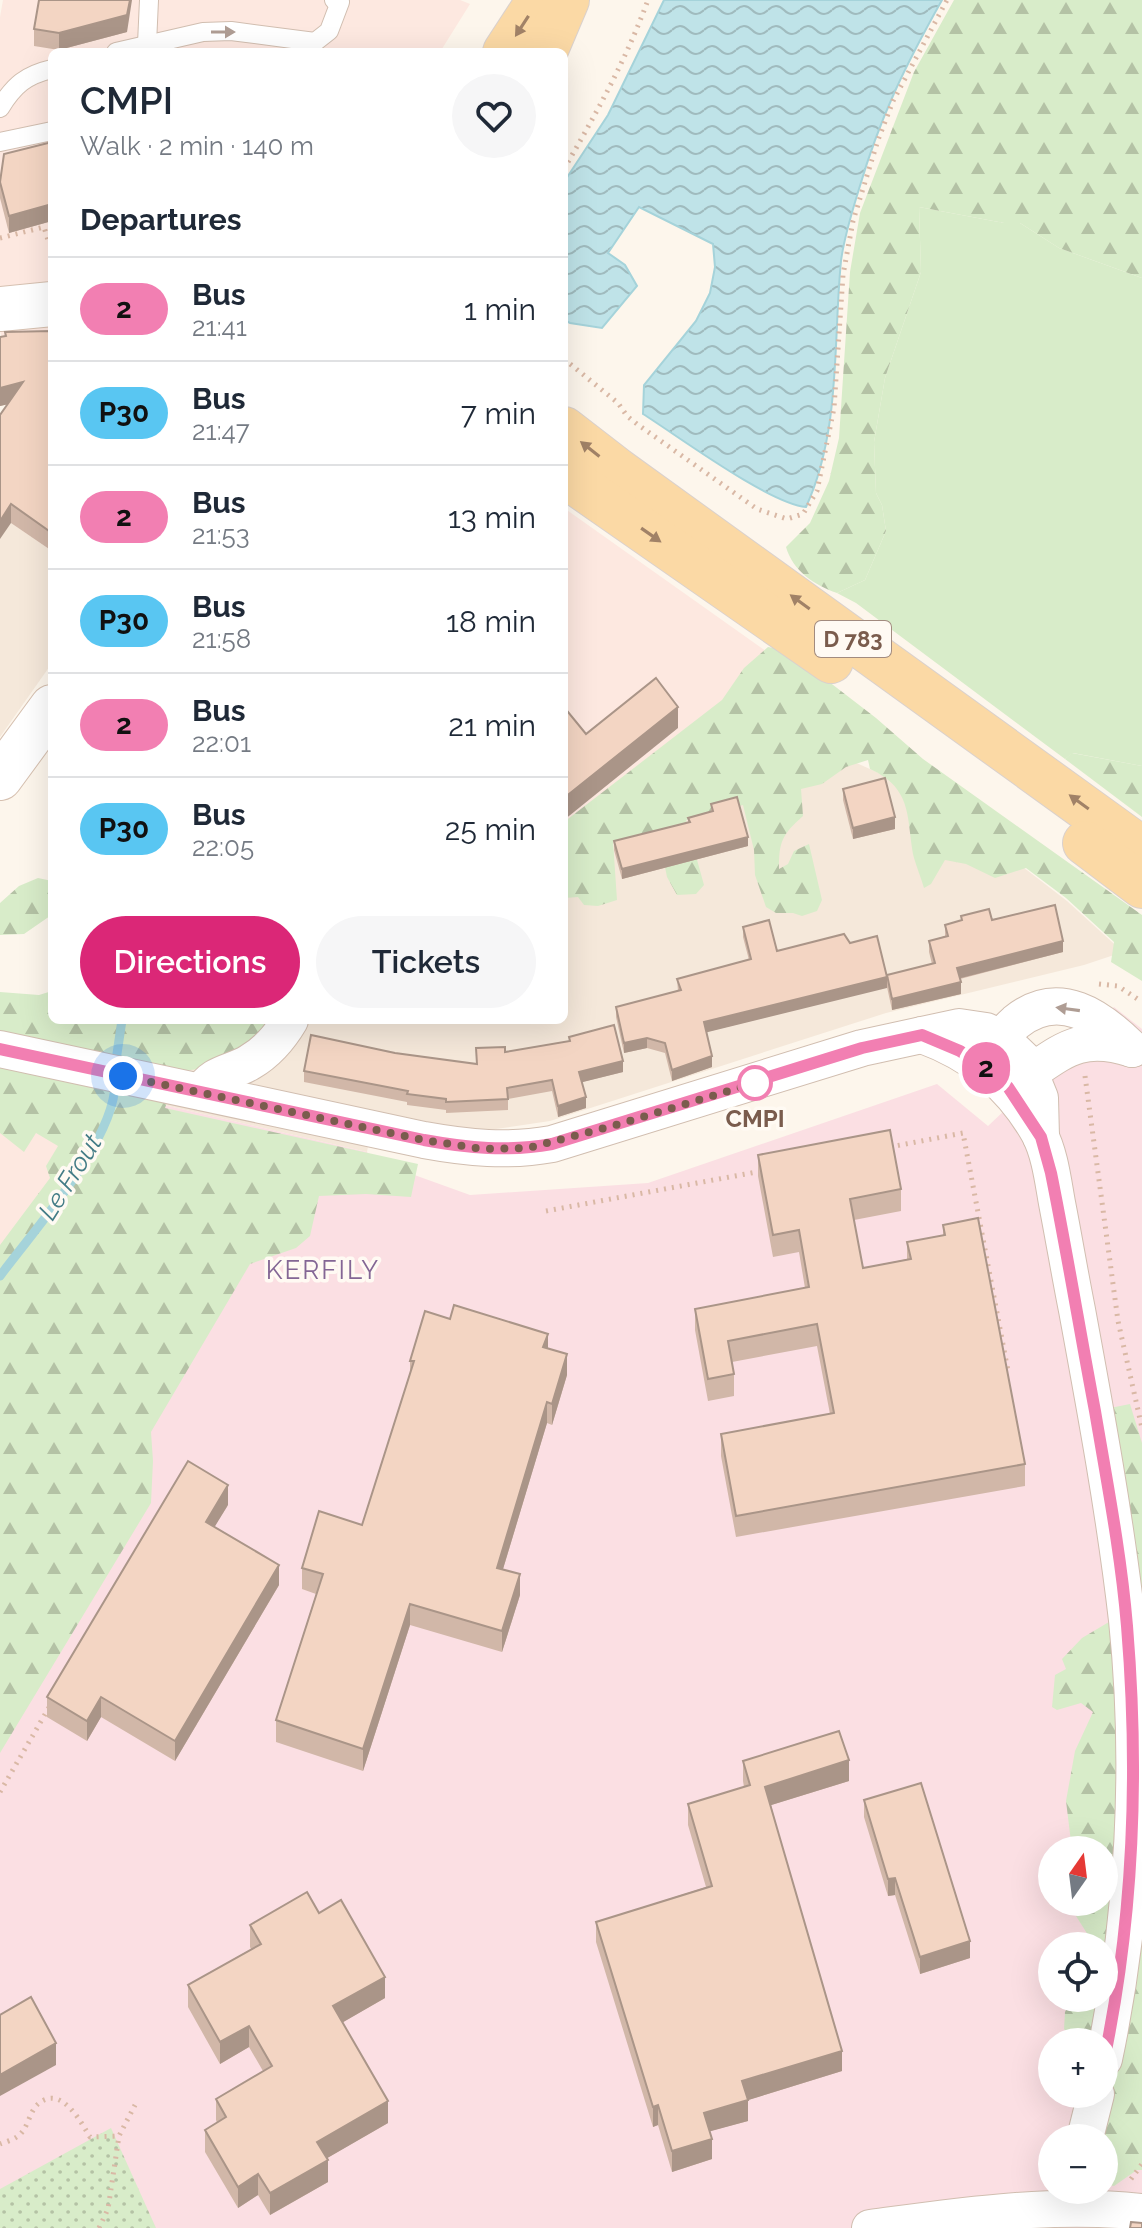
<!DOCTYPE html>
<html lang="en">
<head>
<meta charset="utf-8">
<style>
  body { margin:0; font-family:Raleway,sans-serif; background:#f6f6f7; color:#1f2937; height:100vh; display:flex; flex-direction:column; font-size:30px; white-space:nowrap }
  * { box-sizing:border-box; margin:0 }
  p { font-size:26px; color:#747a83 }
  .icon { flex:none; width:44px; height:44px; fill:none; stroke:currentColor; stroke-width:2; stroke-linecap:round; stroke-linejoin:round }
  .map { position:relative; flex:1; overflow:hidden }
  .details { position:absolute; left:48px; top:48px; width:520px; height:976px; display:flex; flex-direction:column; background:#fff; border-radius:12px; box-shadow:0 8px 32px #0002 }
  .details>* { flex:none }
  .badge { padding:0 16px; border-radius:26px; font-size:28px; line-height:52px }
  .needle { width:52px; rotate:14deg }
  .buttons { position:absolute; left:1038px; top:1836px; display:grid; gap:16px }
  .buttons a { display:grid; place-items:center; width:80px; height:80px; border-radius:50%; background:#fff; box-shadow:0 8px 32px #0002; font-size:40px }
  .you { position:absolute; width:40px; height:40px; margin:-20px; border:6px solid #fff; border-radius:50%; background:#1a73e8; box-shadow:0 0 0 12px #1a73e833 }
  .map>.badge { position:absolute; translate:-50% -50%; box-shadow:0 0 0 4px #fff }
  h2 { padding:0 32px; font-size:30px; line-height:72px }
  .round { display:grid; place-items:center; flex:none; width:84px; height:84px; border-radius:42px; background:#f6f6f7 }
  .summary { display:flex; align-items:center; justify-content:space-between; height:136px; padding:0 32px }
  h1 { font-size:38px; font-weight:600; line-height:60px }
  .button { display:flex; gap:16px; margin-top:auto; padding:16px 32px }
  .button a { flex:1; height:92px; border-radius:48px; background:#db2777; color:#fff; font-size:32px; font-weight:600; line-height:92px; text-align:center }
  .button a+a { background:#f6f6f7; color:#1f2937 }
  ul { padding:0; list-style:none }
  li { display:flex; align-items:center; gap:24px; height:104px; padding:0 32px; border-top:2px solid #e0e1e3 }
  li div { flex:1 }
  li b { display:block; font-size:30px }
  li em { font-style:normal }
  li .badge { min-width:88px; font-weight:700; text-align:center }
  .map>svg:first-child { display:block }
  .residential { fill:#f5e8da }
  .commercial { fill:#fde8e0 }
  .medical { fill:#fbdfe3; fill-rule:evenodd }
  .grass { fill:#d8ecc9 }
  .forest { fill:url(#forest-firs) }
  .garden { fill:url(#garden-dots) }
  .water { fill:url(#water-waves); stroke:#a5d3da; stroke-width:2 }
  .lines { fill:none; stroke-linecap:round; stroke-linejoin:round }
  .stream { stroke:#a5d3da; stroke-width:9 }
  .lane-casing { stroke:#d1beb0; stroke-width:20 }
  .street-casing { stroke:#d1beb0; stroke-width:38 }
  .secondary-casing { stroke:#d6c0b0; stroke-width:46 }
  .primary-casing { stroke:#dad1cd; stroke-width:46 }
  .path { stroke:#d9b8a5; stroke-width:5; stroke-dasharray:2 6; stroke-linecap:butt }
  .lane { stroke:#fff; stroke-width:18 }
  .street { stroke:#fff; stroke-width:36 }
  .secondary { stroke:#fff; stroke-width:44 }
  .primary { stroke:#fbd9a5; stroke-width:44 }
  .wall { fill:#d1b7a8 }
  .shaded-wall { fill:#aa9588 }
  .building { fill:#f3d5c3; stroke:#aa9588; stroke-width:2 }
  .oneway { fill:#a18267 }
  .oneway2 { fill:#af9d94 }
  .line-casing { stroke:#fff; stroke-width:18 }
  .line { stroke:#f27fb2; stroke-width:12 }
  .walk { stroke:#7a5c4d; stroke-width:8; stroke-dasharray:0 14.4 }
  .stop-dot { fill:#fff; stroke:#f27fb2; stroke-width:4 }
  .labels { text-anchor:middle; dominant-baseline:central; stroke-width:7; stroke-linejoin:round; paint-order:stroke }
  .shield { fill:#fffaf3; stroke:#a28b7f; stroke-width:2 }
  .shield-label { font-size:22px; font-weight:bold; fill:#7a5c4d }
  .stop-label { font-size:24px; font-weight:bold; fill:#7a5c4d; stroke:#fffaf3 }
  .water-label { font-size:26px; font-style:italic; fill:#437c86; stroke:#fffaf3 }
  .neighbourhood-label { font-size:26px; letter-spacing:2px; fill:#846695; stroke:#fffaf3 }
</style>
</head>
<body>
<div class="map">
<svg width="1142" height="2228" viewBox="0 0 1142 2228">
  <defs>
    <pattern id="forest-firs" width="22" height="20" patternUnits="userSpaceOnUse" patternTransform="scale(2)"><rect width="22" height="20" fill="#d8ecc9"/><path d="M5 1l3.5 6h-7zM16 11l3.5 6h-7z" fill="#b4c2a5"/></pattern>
    <pattern id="garden-dots" width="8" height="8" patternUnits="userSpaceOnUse" patternTransform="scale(2)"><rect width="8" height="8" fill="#d8ecc9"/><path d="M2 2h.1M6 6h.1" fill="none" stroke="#b4c2a5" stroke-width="1.8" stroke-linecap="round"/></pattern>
    <pattern id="water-waves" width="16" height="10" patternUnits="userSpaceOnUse" patternTransform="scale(2)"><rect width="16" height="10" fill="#bfe3e8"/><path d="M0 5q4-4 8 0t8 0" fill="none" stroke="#a0bbbe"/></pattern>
  </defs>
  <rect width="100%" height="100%" fill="#fdf6ec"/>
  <!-- residential -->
  <g class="residential">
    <polygon points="0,515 52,551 52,663 0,737"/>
    <polygon points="843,757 908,786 1019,864 1067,901 1123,952 1084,965 886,1013 550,1121 496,1129 465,1129 374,1111 367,1152 125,1096 131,1020 564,1020 564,880 612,841"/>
  </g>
  <!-- commercial -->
  <g class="commercial">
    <polygon points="3,0 460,0 470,4 440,52 52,52 52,551 0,515 21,403 0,331 0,17"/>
    <polygon points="564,508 811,683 686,820 613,840 614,850 564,880"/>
    <polygon points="0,1097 91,1135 0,1269"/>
  </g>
  <!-- medical -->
  <path class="medical" d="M1114,1007L1142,1029V2228H0V1290L125,1096L367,1152L370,1159L470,1195L648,1183L937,1084L988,1126ZM1052,1850H1104V1902H1052ZM1052,1946H1104V1998H1052ZM1052,2042H1104V2094H1052ZM1052,2138H1104V2190H1052Z"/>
  <!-- grass -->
  <polygon class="grass" points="919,207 1004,223 1020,223 1059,248 1142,278 1142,766 1073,753 1065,759 856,603 837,593 865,580 886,531 882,505 876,493 874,442 885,378 921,272"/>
  <!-- forest -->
  <g class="forest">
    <path d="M954,0H1142V278L1059,248L1020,223H1004L919,207L921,272L885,378L874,442L876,493L882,505L886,531L865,580L837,593C814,585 793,571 786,547L810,523L829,481L839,438L850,272L860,213L914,72Z"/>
    <path d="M768,647L789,651L876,718L923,759L1142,915V981L1111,962L1114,942L1066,898L1026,868L995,878L966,864L945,860L931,884L924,888C921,878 917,868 914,858C906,819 914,789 870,769L868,760L846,767L822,784L801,789L803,816C782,835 779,841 779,869L788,864L794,851L809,844L822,900L817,911L802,916L793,913H776L766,907L755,875L754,850L743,805L686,820L704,885L696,894L677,895L667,877L661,847L642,839L613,841L617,900L598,906L584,905L578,897L565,898L564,924V822L722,700L744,668Z"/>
    <polygon points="1072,753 1142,766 1142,817 1065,759"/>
    <polygon points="38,878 52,881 52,917 50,916 24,934 0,935 0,903 19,886"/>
    <polygon points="52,991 52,1020 270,1020 264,1031 223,1065 178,1072 165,1108 418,1164 411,1197 366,1194 319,1196 310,1236 296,1248 250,1264 151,1432 153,1461 151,1503 0,1753 0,1245 50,1178 46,1166 58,1146 36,1133 24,1152 0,1133 0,992 39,995"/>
    <polygon points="1130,1404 1142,1443 1142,2170 1137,2170 1114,2186 1104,2184 1104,2138 1094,2138 1104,2094 1104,2042 1078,2042 1064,2029 1065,2012 1072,1999 1104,1998 1104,1946 1095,1946 1076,1916 1075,1902 1104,1902 1104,1850 1072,1850 1066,1801 1075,1751 1093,1712 1081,1703 1057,1710 1052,1707 1055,1675 1066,1669 1062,1659 1082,1638 1119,1616 1110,1408"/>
  </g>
  <!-- garden -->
  <polygon class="garden" points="111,2128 156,2228 0,2228 0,2189"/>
  <!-- water -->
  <path class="water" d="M664,0H942C905,66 880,117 859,189C852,212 844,237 841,261C833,342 841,431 806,507C768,503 678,436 643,414L644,385L696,321L710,293L715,267L713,244L639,207L608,253L625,265L637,286L602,328L570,323L564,320V182L608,115Z"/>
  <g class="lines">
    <!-- stream -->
    <g class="stream">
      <polyline points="115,1067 122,1020"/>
      <path d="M0,1276C34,1230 116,1139 115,1082"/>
    </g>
    <!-- lane casing -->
    <g class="lane-casing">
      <g id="lane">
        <polyline points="147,44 149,0"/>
        <polyline points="116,52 203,32 231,31 315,42 329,31 340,2 334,0"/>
        <path d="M0,108C14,85 26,75 52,69"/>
        <polyline points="0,142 52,131"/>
      </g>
    </g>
    <!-- street casing -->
    <g class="street-casing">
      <g id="street">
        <path d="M922,1035C974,1054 1012,1085 1039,1133C1050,1154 1053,1181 1057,1203C1064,1239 1070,1275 1077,1310C1096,1413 1115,1516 1127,1620C1142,1765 1134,1917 1104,2059"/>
        <path d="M0,1049L424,1140C468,1148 508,1152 552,1144L862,1048L959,1027L986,1031L1001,1038L1025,1061L1040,1098L1041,1137"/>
        <path d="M986,1055C995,1044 1005,1032 1016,1022C1059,987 1100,1017 1132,1049"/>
        <path d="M1011,1085C1058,1057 1074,1030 1132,1049"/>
        <path d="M202,1092C212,1072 233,1073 250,1062C267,1052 280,1037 290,1020"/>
        <polyline points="1085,2138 1096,2094"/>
        <path d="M870,2228C959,2216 1052,2202 1142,2212"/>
      </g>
    </g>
    <!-- secondary casing -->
    <g class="secondary-casing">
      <g id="secondary">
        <polyline points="0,309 52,304"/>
        <polyline points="0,778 52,707"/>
      </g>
    </g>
    <!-- primary casing -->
    <g class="primary-casing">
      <g id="primary">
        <polyline points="505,52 539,0"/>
        <polyline points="545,52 567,0"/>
        <polyline points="564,429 617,470 1142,849"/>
        <polyline points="564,475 831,661"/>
        <polyline points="1085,843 1142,886"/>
      </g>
    </g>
    <!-- path -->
    <g class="path">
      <path d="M564,169C596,114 626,60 648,0"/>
      <polyline points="0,238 44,227 48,240"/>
      <polyline points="564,359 618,403 627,416 637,424 757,509 787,519 803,514 817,491 834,408 843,275 853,221 878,140 893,101 947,0"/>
      <polyline points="1099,984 1118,986 1142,1002"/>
      <polyline points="1085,1076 1118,1321 1142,1428"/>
      <polyline points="890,1147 963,1133 1008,1371"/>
      <polyline points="546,1211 762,1171"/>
      <polyline points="0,1792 51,1704"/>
      <path d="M0,2144C5,2142 13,2140 18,2136C28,2129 29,2112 38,2104C61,2084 81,2122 90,2137L119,2136"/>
      <polyline points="1131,2179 1142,2164"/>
      <polyline points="99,2228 108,2209 119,2136 135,2105"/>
    </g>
    <!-- lane -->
    <use href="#lane" class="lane"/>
    <!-- street -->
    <use href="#street" class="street"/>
    <!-- secondary -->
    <use href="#secondary" class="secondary"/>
    <!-- primary -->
    <use href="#primary" class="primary"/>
  </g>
  <!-- wall -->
  <g class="wall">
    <polygon points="34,29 127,32 59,50 34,46"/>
    <polygon points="52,142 52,221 9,233 0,198 0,178"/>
    <polygon points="52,331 52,551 11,523 8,404 0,406 5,332"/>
    <polygon points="843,789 895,829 853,839 843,800"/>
    <polygon points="711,804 748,846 622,879 614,850 614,841 688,822 688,818 711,811"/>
    <polygon points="961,916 992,920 1063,952 960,979 961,994 892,1010 887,987 706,1032 712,1067 672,1081 665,1053 647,1048 624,1053 616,1017 616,1007 678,991 677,979 749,960 743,937 743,927 777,951 850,943 887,977 932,964 929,952 929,941 945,936 945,925 961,920"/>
    <polygon points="569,1037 623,1072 582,1082 586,1108 558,1117 552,1091 508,1099 508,1110 446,1113 446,1110 407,1105 407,1102 304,1082 304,1071 395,1053 476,1064 476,1048 505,1052 569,1041"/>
    <polygon points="758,1155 901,1189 901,1211 854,1220 863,1268 907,1259 907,1242 943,1235 943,1225 1025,1464 1025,1486 736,1537 721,1456 721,1434 830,1414 817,1346 732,1362 734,1374 734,1396 708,1401 695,1330 695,1309 805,1288 799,1252 773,1257 758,1176"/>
    <polygon points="548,1349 567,1375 552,1425 547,1423 503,1569 520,1595 502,1652 410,1625 363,1771 276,1742 276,1720 316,1594 302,1589 302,1568 362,1525 410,1373 410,1361"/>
    <polygon points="228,1505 214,1527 279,1585 175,1761 101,1717 87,1741 47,1717 47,1697"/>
    <polygon points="743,1761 849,1781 771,1805 842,2071 748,2100 748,2121 710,2131 712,2159 672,2172 658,2125 653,2127 596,1942 596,1922 706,1887 688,1825 688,1804 744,1787 743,1781"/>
    <polygon points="864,1800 970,1958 920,1974 895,1895 888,1896 864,1817"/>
    <polygon points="319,1913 385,1998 343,2022 388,2123 327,2158 328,2182 270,2215 258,2195 238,2208 205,2152 205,2130 217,2123 216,2120 216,2099 263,2071 249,2047 220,2064 188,2007 188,1985 251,1949 250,1947 250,1925"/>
  </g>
  <!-- shaded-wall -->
  <g class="shaded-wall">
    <polygon points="130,0 132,0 127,32 59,50 59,33"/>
    <polygon points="52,204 52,221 9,233 9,216"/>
    <polygon points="23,382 23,401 0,406 0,388"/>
    <polygon points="11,504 11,523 0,539 0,521"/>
    <polygon points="678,707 678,728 564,820 564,798"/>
    <polygon points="895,817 895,829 853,839 853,828"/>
    <polygon points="748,837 748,846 622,879 622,869"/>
    <polygon points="1063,941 1063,952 957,979 957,968"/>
    <polygon points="887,977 887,988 704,1033 704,1022"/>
    <polygon points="961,982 961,994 892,1010 892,999"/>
    <polygon points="647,1038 647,1048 624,1053 624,1043"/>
    <polygon points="712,1056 712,1067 672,1081 672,1070"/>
    <polygon points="623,1061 623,1072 579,1083 579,1072"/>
    <polygon points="586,1097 586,1108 558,1117 558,1106"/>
    <polygon points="548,1334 548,1355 543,1347"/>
    <polygon points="567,1354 567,1375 552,1425 552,1404"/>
    <polygon points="547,1402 547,1423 497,1589 497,1568"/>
    <polygon points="228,1485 228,1505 206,1541 206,1522"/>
    <polygon points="279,1565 279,1585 175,1761 175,1741"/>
    <polygon points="520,1574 520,1595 502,1652 502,1631"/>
    <polygon points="410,1604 410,1625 363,1771 363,1749"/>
    <polygon points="101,1697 101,1717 87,1741 87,1721"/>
    <polygon points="849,1760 849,1781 765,1807 765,1787"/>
    <polygon points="895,1878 895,1895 888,1896 888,1879"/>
    <polygon points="970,1941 970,1958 920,1974 920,1957"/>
    <polygon points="385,1977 385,1998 333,2028 333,2006"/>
    <polygon points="249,2026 249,2047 220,2064 220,2042"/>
    <polygon points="56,2043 56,2065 0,2096 0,2075"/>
    <polygon points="842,2051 842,2071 742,2102 742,2081"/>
    <polygon points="748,2100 748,2121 704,2133 704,2113"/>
    <polygon points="388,2101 388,2123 317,2164 317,2142"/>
    <polygon points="658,2105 658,2125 653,2127 653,2107"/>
    <polygon points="712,2139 712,2159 672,2172 672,2151"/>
    <polygon points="328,2160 328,2182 270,2215 270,2193"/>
    <polygon points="258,2174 258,2195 238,2208 238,2187"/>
  </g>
  <!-- building -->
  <g class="building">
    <polygon points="39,0 130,0 127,15 59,33 34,29"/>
    <polygon points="52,142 52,204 9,216 0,182 4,154"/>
    <polygon points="52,331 52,533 11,504 0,521 0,415 23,382 0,388 0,337 6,336 5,332"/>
    <polygon points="656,678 678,707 564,798 564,707 586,734"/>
    <polygon points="885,778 895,817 853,828 843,789"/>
    <polygon points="737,797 748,837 622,869 614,841 690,822 688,818 713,811 711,804"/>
    <polygon points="1055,905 1063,941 957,968 961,982 892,999 887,975 935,963 929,941 948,936 945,925 962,920 961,916 989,909 992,920"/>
    <polygon points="769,920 777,951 844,934 850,943 877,936 887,977 704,1022 712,1056 672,1070 665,1043 647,1038 624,1043 616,1007 681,990 677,979 751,959 743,927"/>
    <polygon points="614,1025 623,1061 579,1072 586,1097 558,1106 552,1080 507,1088 508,1099 446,1102 446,1099 407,1094 408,1091 304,1071 311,1035 395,1053 477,1064 476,1048 505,1047 505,1052 570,1041 569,1037"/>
    <polygon points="890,1130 901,1189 850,1199 863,1268 911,1259 907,1242 945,1235 943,1225 978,1218 1025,1464 736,1516 721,1434 834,1413 817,1324 728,1341 734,1374 708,1379 695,1309 809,1287 799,1230 773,1235 758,1155"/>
    <polygon points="454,1305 548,1334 543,1347 567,1354 552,1404 547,1402 497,1568 520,1574 502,1631 410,1604 363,1749 276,1720 323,1574 302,1568 319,1511 362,1525 414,1361 410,1361 425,1311 450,1319"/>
    <polygon points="188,1461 228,1485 206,1522 279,1565 175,1741 101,1697 87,1721 47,1697"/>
    <polygon points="839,1731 849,1760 765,1787 842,2051 742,2081 748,2100 704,2113 712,2139 672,2151 658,2105 653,2107 596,1922 712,1886 688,1804 750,1785 743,1761"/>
    <polygon points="921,1783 970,1941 920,1957 895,1878 888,1879 864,1800"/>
    <polygon points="307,1892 319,1913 341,1900 385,1977 333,2006 388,2101 317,2142 328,2160 270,2193 258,2174 238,2187 205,2130 226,2117 216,2099 272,2066 249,2026 220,2042 188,1985 261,1944 250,1925"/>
    <polygon points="31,1997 56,2043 0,2075 0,2015"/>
    <polygon points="1131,2222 1142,2223 1142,2228 1130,2228"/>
  </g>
  <!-- one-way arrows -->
  <defs><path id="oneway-solid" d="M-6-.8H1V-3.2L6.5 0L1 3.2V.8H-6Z" transform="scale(2)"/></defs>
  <g class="oneway">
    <use href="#oneway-solid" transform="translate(522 26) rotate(123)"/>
    <use href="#oneway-solid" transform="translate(590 449) rotate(-142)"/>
    <use href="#oneway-solid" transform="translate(651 535) rotate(35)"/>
    <use href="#oneway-solid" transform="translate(800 602) rotate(-144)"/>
    <use href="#oneway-solid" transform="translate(1079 802) rotate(-144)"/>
  </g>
  <g class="oneway2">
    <use href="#oneway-solid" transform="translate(223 32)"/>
    <use href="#oneway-solid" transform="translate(1068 1009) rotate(-172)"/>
  </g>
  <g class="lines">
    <!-- line casing -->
    <g class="line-casing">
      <path id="line" d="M0,1049L424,1140C468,1148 508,1152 552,1144L862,1048L922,1035L960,1051L988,1070L1008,1087L1041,1137L1051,1173C1067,1252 1080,1332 1095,1411C1107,1482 1121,1554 1127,1626C1139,1771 1134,1917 1104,2060"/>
    </g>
    <!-- line -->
    <use href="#line" class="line"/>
    <!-- walk -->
    <polyline class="walk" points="123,1076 424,1140 482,1149 528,1148 616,1125 755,1083"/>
  </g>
  <!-- markers -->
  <circle class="stop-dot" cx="755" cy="1083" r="16"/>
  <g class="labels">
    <!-- shield labels -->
    <rect class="shield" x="815" y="621" width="76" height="36" rx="6"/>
    <g class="shield-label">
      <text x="853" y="639">D 783</text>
    </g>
    <!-- stop labels -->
    <g class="stop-label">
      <text x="755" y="1118">CMPI</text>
    </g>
    <!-- water labels -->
    <g class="water-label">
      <text transform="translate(70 1177) rotate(-58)">Le Frout</text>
    </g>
    <!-- neighbourhood labels -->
    <g class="neighbourhood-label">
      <text x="323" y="1270">KERFILY</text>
    </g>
  </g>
</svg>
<div class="buttons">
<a><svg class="needle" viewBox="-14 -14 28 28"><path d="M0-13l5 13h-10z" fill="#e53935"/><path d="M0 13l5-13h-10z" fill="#747a83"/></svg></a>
<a><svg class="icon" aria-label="locate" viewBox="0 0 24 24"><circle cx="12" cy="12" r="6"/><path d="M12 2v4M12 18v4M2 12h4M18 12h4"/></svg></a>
<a>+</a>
<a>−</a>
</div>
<div class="you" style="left:123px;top:1076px"></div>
<b class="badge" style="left:986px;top:1068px;background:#f27fb2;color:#111">2</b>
<section class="details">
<div class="summary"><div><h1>CMPI</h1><p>Walk · 2 min · 140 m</p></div><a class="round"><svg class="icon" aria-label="heart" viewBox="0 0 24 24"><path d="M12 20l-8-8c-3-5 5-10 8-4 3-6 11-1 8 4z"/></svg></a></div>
<h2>Departures</h2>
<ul>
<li><span class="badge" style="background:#f27fb2;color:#111">2</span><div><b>Bus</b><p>21:41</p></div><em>1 min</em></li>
<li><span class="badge" style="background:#59c6f2;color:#111">P30</span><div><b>Bus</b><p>21:47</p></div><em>7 min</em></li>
<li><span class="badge" style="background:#f27fb2;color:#111">2</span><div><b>Bus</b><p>21:53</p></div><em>13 min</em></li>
<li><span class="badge" style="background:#59c6f2;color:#111">P30</span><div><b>Bus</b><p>21:58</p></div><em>18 min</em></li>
<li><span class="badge" style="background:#f27fb2;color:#111">2</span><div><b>Bus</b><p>22:01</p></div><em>21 min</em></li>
<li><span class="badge" style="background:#59c6f2;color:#111">P30</span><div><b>Bus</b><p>22:05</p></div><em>25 min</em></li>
</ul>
<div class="button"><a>Directions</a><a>Tickets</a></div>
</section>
</div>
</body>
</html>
